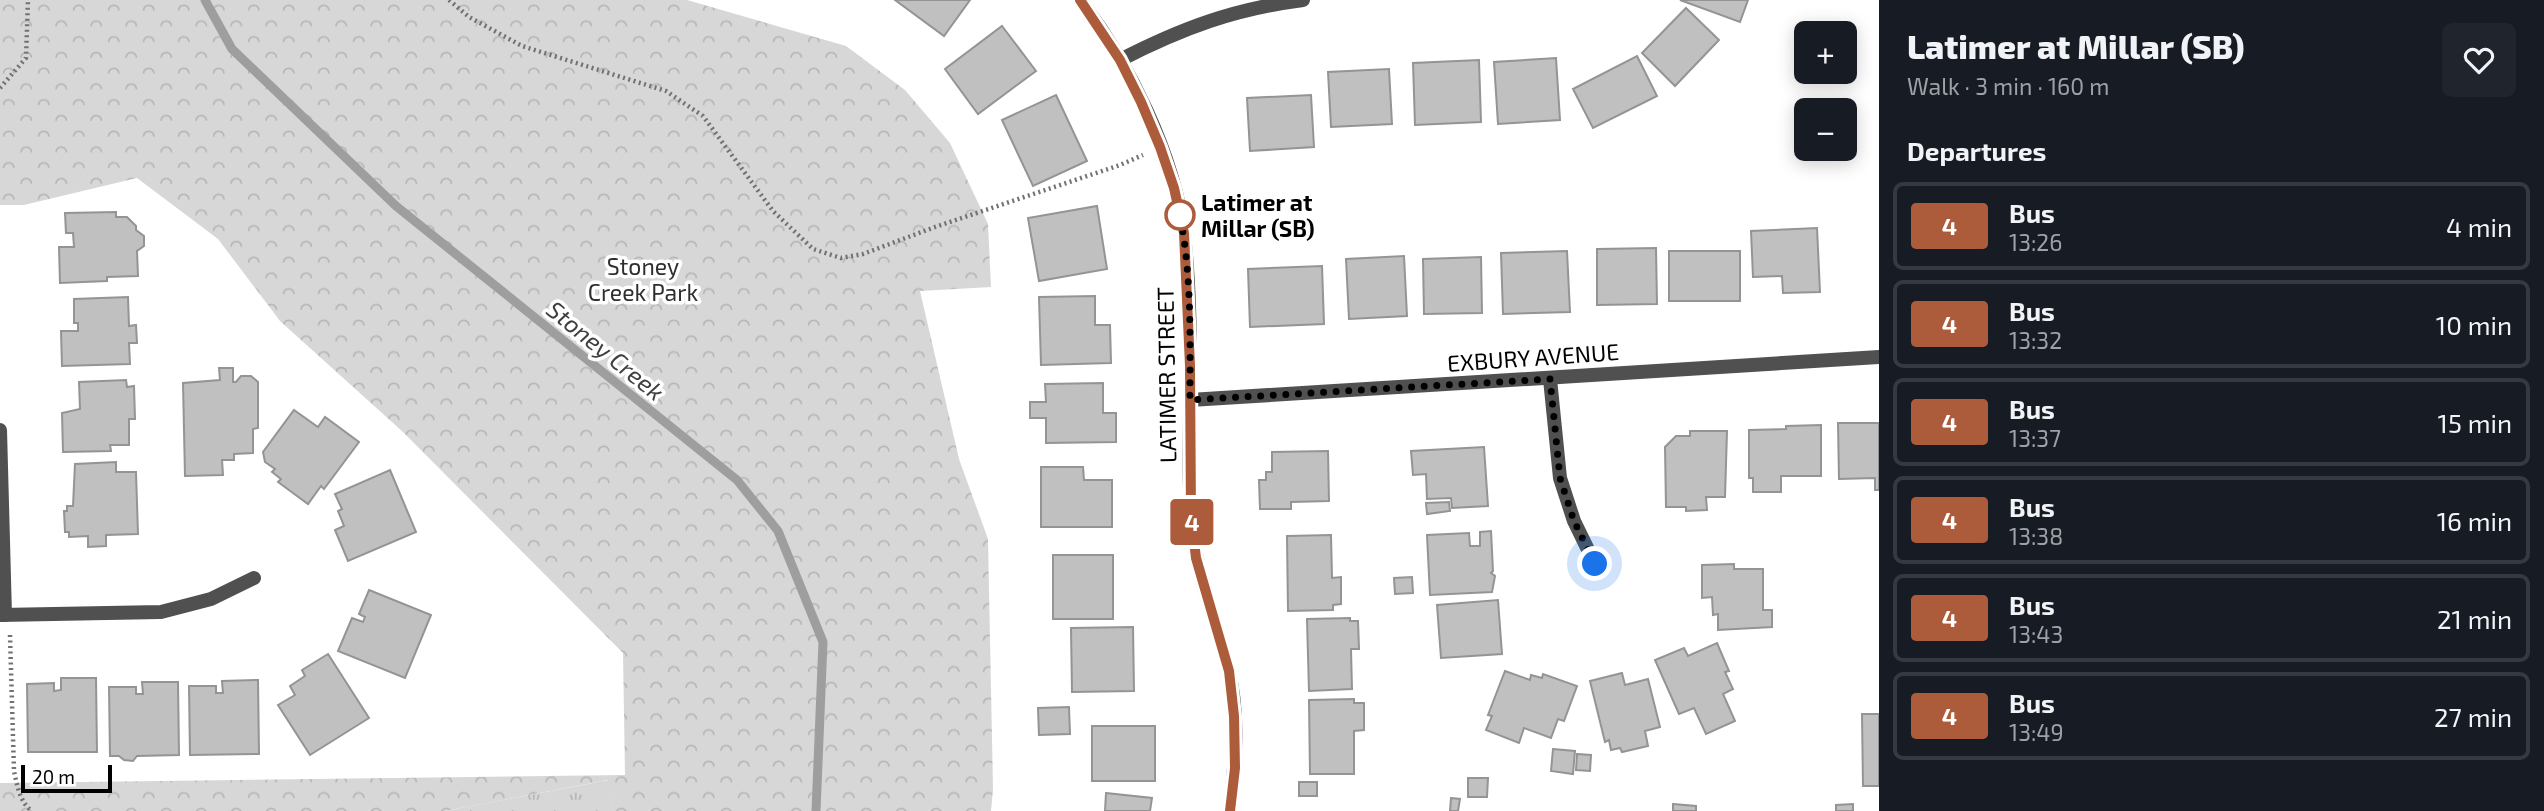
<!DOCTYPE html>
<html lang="en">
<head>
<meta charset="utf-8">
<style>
  body { margin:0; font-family:"Exo 2",sans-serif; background:#20242c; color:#f1f3f6; height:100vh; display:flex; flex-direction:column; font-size:26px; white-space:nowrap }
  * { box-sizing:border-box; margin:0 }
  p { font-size:23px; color:#9ea1a6 }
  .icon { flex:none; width:38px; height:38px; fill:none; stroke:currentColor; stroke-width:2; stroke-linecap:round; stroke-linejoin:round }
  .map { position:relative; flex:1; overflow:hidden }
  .panel { display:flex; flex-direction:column; background:#171b24; width:665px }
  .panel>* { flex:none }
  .badge { padding:0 14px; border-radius:5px; font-size:24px; line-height:46px }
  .controls { position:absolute; left:1794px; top:21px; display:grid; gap:14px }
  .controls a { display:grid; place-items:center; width:63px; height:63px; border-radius:10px; background:#171b24; box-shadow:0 4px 18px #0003; font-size:35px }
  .scale { position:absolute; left:21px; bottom:18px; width:91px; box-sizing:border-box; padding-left:7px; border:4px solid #000; border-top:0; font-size:19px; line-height:24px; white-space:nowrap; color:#000; -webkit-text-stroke:5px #fff; paint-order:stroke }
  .you { position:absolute; width:35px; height:35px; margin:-18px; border:5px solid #fff; border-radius:50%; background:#1a73e8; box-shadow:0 0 0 10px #1a73e833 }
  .map>.badge { position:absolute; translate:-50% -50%; box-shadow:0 0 0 4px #fff }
  h2 { padding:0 28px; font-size:26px; line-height:63px }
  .round { display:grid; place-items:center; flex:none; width:74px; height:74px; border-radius:10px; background:#20242c }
  .head { display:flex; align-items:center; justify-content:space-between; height:119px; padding:0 28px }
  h1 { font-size:33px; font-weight:800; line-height:52px }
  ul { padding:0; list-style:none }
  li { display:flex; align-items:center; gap:21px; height:88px; margin:0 14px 10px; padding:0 14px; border:4px solid #363941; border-radius:10px }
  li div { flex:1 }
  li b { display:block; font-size:26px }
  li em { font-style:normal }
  li .badge { min-width:77px; font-weight:700; text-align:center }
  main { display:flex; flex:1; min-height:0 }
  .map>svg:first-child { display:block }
  .grass { fill:url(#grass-tufts) }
  .forest { fill:url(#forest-crowns) }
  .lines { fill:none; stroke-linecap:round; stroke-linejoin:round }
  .stream { stroke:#9e9e9e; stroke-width:9 }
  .building { fill:#c0c0c0; stroke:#949494; stroke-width:2 }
  .path { stroke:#727272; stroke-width:4.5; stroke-dasharray:2 3.5; stroke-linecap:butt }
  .minor { stroke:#505050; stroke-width:14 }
  .tertiary { stroke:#505050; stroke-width:14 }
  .line-casing { stroke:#fff; stroke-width:16 }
  .line { stroke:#ac5c3b; stroke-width:10 }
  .walk { stroke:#000; stroke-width:7; stroke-dasharray:0 12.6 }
  .stop-dot { fill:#fff; stroke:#ac5c3b; stroke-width:3.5 }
  .labels { text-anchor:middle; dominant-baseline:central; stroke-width:7; stroke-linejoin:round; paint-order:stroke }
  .stop-label { font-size:23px; font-weight:bold; fill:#000; stroke:#fff; text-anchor:start }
  .park-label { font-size:23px; fill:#2e2e2e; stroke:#fff }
  .street-label { font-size:23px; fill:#000; stroke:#fff }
  .water-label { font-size:24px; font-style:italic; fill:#3f3f3f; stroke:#fff }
</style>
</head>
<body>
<main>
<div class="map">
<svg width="1879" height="811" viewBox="0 0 1879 811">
  <defs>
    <pattern id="grass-tufts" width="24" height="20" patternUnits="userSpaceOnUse" patternTransform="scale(1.75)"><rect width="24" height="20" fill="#d7d7d7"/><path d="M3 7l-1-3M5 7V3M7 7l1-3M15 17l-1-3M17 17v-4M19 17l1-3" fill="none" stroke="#b7b7b7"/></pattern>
    <pattern id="forest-crowns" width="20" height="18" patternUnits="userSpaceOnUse" patternTransform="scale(1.75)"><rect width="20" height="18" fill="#d7d7d7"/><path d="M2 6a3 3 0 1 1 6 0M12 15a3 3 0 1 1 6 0" fill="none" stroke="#b7b7b7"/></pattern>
  </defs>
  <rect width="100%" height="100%" fill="#fff"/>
  <!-- grass -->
  <polygon class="grass" points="609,780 613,811 445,811"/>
  <!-- forest -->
  <polygon class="forest" points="0,0 687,0 846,46 905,90 950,143 988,224 991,287 920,291 959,459 988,539 993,789 991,811 613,811 608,780 445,811 0,811 0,783 4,783 625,775 623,653 403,432 280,321 218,239 137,178 24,205 0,205"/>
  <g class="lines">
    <!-- stream -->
    <polyline class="stream" points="205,0 232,49 396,206 737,480 778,531 823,642 816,811"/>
  </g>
  <!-- building -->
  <g class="building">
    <polygon points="895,0 970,0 944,36"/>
    <polygon points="1680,0 1748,0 1740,22"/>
    <polygon points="1686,8 1719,40 1675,86 1642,53"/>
    <polygon points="1002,26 1036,71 978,114 945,69"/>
    <polygon points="1637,56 1657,96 1593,128 1573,89"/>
    <polygon points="1556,58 1560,120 1498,124 1494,62"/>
    <polygon points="1479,60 1481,122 1415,125 1413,63"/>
    <polygon points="1389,69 1392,124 1331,127 1328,72"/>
    <polygon points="1056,95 1087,161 1033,186 1002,120"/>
    <polygon points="1311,95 1314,147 1250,151 1247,98"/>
    <polygon points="1097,206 1107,269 1039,281 1028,218"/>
    <polygon points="116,212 116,217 127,217 136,226 136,230 144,236 144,246 137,251 138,276 107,277 107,281 60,283 59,247 74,247 73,233 66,233 65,213"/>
    <polygon points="1817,228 1820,292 1783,293 1782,276 1753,277 1751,231"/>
    <polygon points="1656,248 1657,304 1597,305 1597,249"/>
    <polygon points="1567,251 1570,312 1503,314 1501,253"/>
    <rect x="1669" y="251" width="71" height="50"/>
    <polygon points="1404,256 1407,316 1349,319 1346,259"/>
    <polygon points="1481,257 1482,313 1424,314 1423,259"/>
    <polygon points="1322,266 1324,324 1250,327 1248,269"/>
    <polygon points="1095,296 1095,325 1110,325 1111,363 1041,365 1039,297"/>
    <polygon points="128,297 129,326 136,325 137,343 129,343 130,364 62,366 61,331 78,331 78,323 74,323 74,299"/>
    <polygon points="219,368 233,368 233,382 236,382 241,376 251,376 258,382 258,428 253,429 253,453 234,454 234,460 222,460 223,475 185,476 183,383 220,380"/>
    <polygon points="126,380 127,387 134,386 135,419 129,419 129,445 110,445 111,451 63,452 62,413 80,409 79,382"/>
    <polygon points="1103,383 1103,413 1116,413 1116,442 1046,443 1046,418 1030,418 1030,402 1046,402 1045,384"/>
    <polygon points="294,410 318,427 325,417 359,442 324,489 321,486 308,504 278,482 281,479 272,472 275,469 265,462 263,452"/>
    <polygon points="1838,423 1879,423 1879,490 1875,490 1875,478 1839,479"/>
    <polygon points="1821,425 1821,476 1781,476 1781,492 1753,492 1753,478 1749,478 1749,430 1786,429 1786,426"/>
    <polygon points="1690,431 1727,431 1725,497 1706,497 1707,510 1686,511 1686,507 1666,507 1665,447 1676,436 1690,436"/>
    <polygon points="1484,447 1488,506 1452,508 1451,498 1427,499 1426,474 1413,475 1411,451"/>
    <polygon points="1328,451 1329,501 1291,502 1291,509 1260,509 1259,480 1266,480 1266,472 1272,472 1272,452"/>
    <polygon points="116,462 116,472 136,472 138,534 106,535 106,546 88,547 88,536 69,537 69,532 65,532 64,511 67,511 67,506 73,506 75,464"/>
    <polygon points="1041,467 1083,467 1084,480 1112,480 1112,527 1041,527"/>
    <polygon points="390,470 416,532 348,561 335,530 344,526 338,511 342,509 335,494"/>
    <polygon points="1449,502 1450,511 1427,514 1426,503"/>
    <polygon points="1491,531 1493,571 1491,573 1495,576 1492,592 1430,595 1427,535 1469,533 1470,546 1480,546 1480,532"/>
    <polygon points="1331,535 1332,578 1341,577 1341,604 1333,605 1333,610 1288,611 1287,536"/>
    <rect x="1053" y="555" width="60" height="64"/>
    <polygon points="1734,564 1734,569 1763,569 1763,610 1772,610 1772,627 1718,630 1718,614 1713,615 1712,597 1702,598 1702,565"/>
    <polygon points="1412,577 1413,593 1395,594 1394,578"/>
    <polygon points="369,590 431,615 405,678 338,651 352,618 363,622 365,617 359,614"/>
    <polygon points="1498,600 1502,654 1441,658 1437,605"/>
    <polygon points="1350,618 1350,621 1358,621 1359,649 1351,649 1352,689 1309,691 1307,619"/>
    <polygon points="1133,627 1134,691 1072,692 1071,628"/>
    <polygon points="1717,643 1729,671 1725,672 1733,689 1723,694 1735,721 1706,734 1694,708 1679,714 1655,660 1684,648 1688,656"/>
    <polygon points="328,654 369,718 310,755 278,705 295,695 290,686 305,676 302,670"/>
    <polygon points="1505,671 1530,680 1531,675 1542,678 1543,674 1577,686 1564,721 1558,719 1551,738 1524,728 1519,743 1486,730 1492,716 1488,715"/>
    <polygon points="1622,673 1625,685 1648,679 1660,727 1645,731 1648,746 1622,752 1620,748 1611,750 1609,740 1605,742 1590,681"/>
    <polygon points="61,678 96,678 97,752 28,752 27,684 54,683 54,691 61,690"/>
    <polygon points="258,680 259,754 190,755 189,686 216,686 216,693 223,693 222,681"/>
    <polygon points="142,682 178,682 179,755 137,756 133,761 124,760 119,756 110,756 109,687 136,687 136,694 143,694"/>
    <polygon points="1354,699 1354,703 1364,703 1364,730 1354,731 1354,774 1310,774 1309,700"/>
    <polygon points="1069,707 1070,734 1039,735 1038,708"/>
    <polygon points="1862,714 1879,714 1879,786 1863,786"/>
    <rect x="1092" y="726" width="63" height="55"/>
    <polygon points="1553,749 1575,751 1573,774 1551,771"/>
    <polygon points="1577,754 1591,755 1590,771 1576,770"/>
    <polygon points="1468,778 1488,778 1487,797 1468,797"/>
    <rect x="1299" y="782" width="18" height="14"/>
    <polygon points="1106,793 1152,798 1150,811 1105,811"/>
    <polygon points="1451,798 1460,799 1458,811 1450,811"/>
    <polygon points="1673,804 1696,806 1696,811 1673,811"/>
    <polygon points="1853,804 1853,811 1836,811 1836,805"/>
  </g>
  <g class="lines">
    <!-- path -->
    <g class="path">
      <polyline points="449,0 469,17 522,46 666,91 703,116 773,211 813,249 841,258 863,254 935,227 1120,165 1143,155"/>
      <polyline points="0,88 26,58 28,0"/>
      <path d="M10,635L14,771C17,785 20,803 32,811"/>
    </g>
    <!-- minor -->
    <g class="minor">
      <path d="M1120,60C1182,28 1234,9 1303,0"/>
      <polyline points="1550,379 1560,478 1574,521 1595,564"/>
      <polyline points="0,430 5,615"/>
      <polyline points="0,615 161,612 211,599 254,578"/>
    </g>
    <!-- tertiary -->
    <g class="tertiary">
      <path d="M1080,0C1129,63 1174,154 1184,235C1189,278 1190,323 1190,367C1191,423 1187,480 1193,536C1199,582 1217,624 1228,669C1240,714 1235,765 1230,811"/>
      <polyline points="1190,400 1879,357"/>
    </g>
  </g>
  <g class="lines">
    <!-- line casing -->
    <g class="line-casing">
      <polyline id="line" points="1080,0 1120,60 1141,102 1160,147 1174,188 1184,233 1190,366 1191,516 1196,558 1229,671 1234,716 1235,768 1230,811"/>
    </g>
    <!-- line -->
    <use href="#line" class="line"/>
    <!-- walk -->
    <path class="walk" d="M1180,215L1179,211C1192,272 1190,338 1190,400L1550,379L1560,478L1574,521L1595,564"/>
  </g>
  <!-- markers -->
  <circle class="stop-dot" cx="1180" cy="215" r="14"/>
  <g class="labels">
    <!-- stop labels -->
    <g class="stop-label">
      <text x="1201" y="202">Latimer at<tspan x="1201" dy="26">Millar (SB)</tspan></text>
    </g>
    <!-- park labels -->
    <g class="park-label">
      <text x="643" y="266">Stoney<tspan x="643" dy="26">Creek Park</tspan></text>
    </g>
    <!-- street labels -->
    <g class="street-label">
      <text transform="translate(1533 357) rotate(-4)">EXBURY AVENUE</text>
      <text transform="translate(1166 375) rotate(-91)">LATIMER STREET</text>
    </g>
    <!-- water labels -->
    <g class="water-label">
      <text transform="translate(606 350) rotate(39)">Stoney Creek</text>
    </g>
  </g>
</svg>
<div class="controls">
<a>+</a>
<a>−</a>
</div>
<div class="scale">20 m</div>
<div class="you" style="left:1595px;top:564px"></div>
<b class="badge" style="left:1192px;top:522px;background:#ac5c3b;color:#fff">4</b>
</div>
<section class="panel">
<div class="head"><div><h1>Latimer at Millar (SB)</h1><p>Walk · 3 min · 160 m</p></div><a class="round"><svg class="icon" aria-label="heart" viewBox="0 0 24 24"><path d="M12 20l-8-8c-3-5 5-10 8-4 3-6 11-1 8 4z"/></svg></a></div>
<h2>Departures</h2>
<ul>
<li><span class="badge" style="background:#ac5c3b;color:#fff">4</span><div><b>Bus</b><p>13:26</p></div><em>4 min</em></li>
<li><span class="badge" style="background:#ac5c3b;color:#fff">4</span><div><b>Bus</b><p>13:32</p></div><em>10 min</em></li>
<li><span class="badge" style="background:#ac5c3b;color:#fff">4</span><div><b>Bus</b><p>13:37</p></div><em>15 min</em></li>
<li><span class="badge" style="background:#ac5c3b;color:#fff">4</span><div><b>Bus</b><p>13:38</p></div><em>16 min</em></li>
<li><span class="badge" style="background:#ac5c3b;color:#fff">4</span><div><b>Bus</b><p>13:43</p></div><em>21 min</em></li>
<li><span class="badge" style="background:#ac5c3b;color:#fff">4</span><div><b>Bus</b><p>13:49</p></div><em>27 min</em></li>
</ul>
</section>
</main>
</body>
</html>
